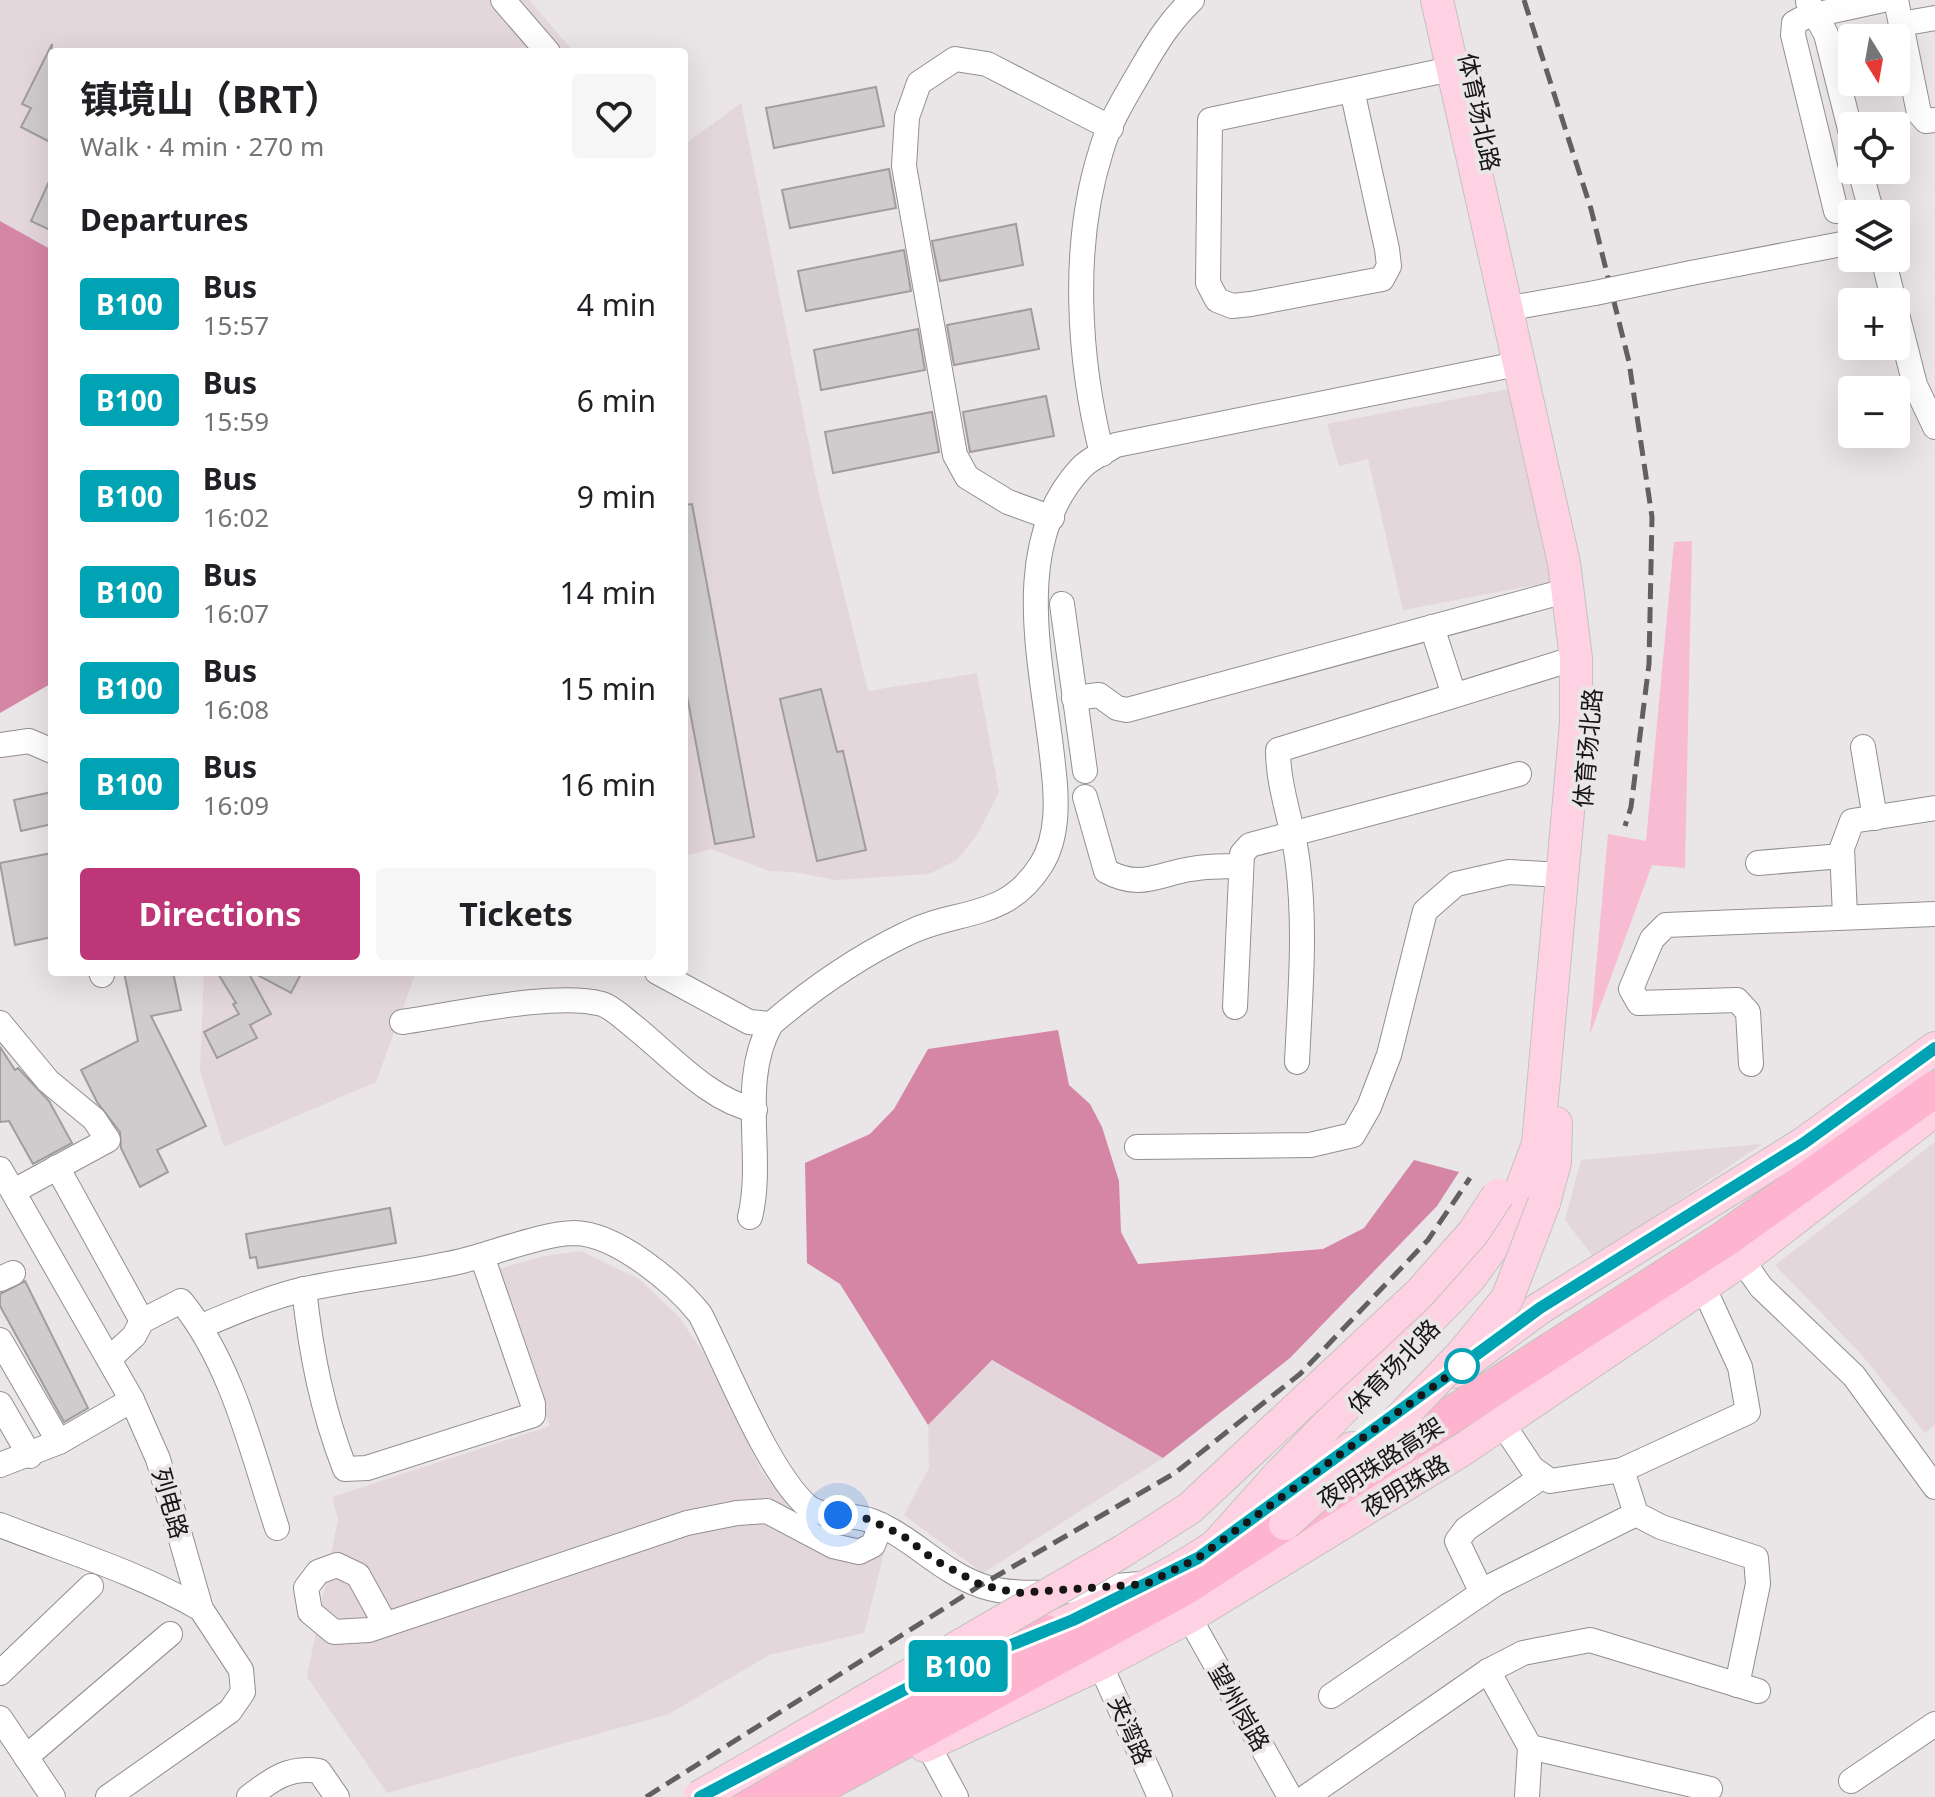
<!DOCTYPE html>
<html lang="en">
<head>
<meta charset="utf-8">
<style>
  body { margin:0; font-family:"Noto Sans","Noto Sans SC",sans-serif; background:#f6f6f6; color:#202124; height:100vh; display:flex; flex-direction:column; font-size:30px; white-space:nowrap }
  * { box-sizing:border-box; margin:0 }
  p { font-size:26px; color:#757577 }
  .icon { flex:none; width:44px; height:44px; fill:none; stroke:currentColor; stroke-width:2; stroke-linecap:round; stroke-linejoin:round }
  .map { position:relative; flex:1; overflow:hidden }
  .sheet { position:absolute; left:48px; top:48px; width:640px; height:928px; display:flex; flex-direction:column; background:#fff; border-radius:8px; box-shadow:0 8px 32px #0002 }
  .sheet>* { flex:none }
  .badge { padding:0 16px; border-radius:6px; font-size:28px; line-height:52px }
  .needle { width:52px; rotate:169deg }
  .fabs { position:absolute; left:1838px; top:24px; display:grid; gap:16px }
  .fabs a { display:grid; place-items:center; width:72px; height:72px; border-radius:8px; background:#fff; box-shadow:0 8px 32px #0002; font-size:40px }
  .you { position:absolute; width:40px; height:40px; margin:-20px; border:6px solid #fff; border-radius:50%; background:#1a73e8; box-shadow:0 0 0 12px #1a73e833 }
  .map>.badge { position:absolute; translate:-50% -50%; box-shadow:0 0 0 4px #fff }
  h2 { padding:0 32px; font-size:30px; line-height:72px }
  .round { display:grid; place-items:center; flex:none; width:84px; height:84px; border-radius:8px; background:#f6f6f6 }
  .headline { display:flex; align-items:center; justify-content:space-between; height:136px; padding:0 32px }
  h1 { font-size:38px; font-weight:700; line-height:60px }
  .cta { display:flex; gap:16px; margin-top:auto; padding:16px 32px }
  .cta a { flex:1; height:92px; border-radius:8px; background:#bd3677; color:#fff; font-size:32px; font-weight:700; line-height:92px; text-align:center }
  .cta a+a { background:#f6f6f6; color:#202124 }
  ul { padding:0; list-style:none }
  li { display:flex; align-items:center; gap:24px; height:96px; padding:0 32px }
  li div { flex:1 }
  li b { display:block; font-size:30px }
  li em { font-style:normal }
  li .badge { min-width:88px; font-weight:700; text-align:center }
  .map>svg:first-child { display:block }
  .built { fill:#e4d7db }
  .green { fill:#f7bcd1 }
  .forest { fill:#d686a5 }
  .building { fill:#d0cccd; stroke:#a19d9e; stroke-width:2 }
  .lines { fill:none; stroke-linecap:round; stroke-linejoin:round }
  .minor-casing { stroke:#938f90; stroke-width:26 }
  .major-casing { stroke:#c3c2c2; stroke-width:34 }
  .highway-casing { stroke:#c3c2c2; stroke-width:38 }
  .minor { stroke:#fff; stroke-width:24 }
  .major { stroke:#fed2e2; stroke-width:32 }
  .highway { stroke:#feb4cf; stroke-width:36 }
  .rail { stroke:#615f5f; stroke-width:5; stroke-dasharray:16 8; stroke-linecap:butt }
  .minor-bridge-casing { stroke:#938f90; stroke-width:26; stroke-linecap:butt }
  .major-bridge-casing { stroke:#c3c2c2; stroke-width:34; stroke-linecap:butt }
  .minor-bridge { stroke:#fff; stroke-width:24 }
  .major-bridge { stroke:#fed2e2; stroke-width:32 }
  .line-casing { stroke:#fff; stroke-width:18 }
  .line { stroke:#00a3b4; stroke-width:12 }
  .walk { stroke:#171616; stroke-width:8; stroke-dasharray:0 14.4 }
  .stop-dot { fill:#fff; stroke:#00a3b4; stroke-width:4 }
  .labels { text-anchor:middle; dominant-baseline:central; stroke-width:8; stroke-linejoin:round; paint-order:stroke }
  .street-label { font-size:24px; fill:#171616; stroke:#eae5e7 }
</style>
</head>
<body>
<div class="map">
<svg width="1935" height="1797" viewBox="0 0 1935 1797">
  <rect width="100%" height="100%" fill="#eae5e7"/>
  <!-- built -->
  <g class="built">
    <polygon points="0,0 529,0 574,52 52,52 52,250 0,221"/>
    <polygon points="741,103 818,489 868,691 977,673 999,792 977,835 957,860 929,874 836,880 794,872 769,871 711,849 684,856 684,145"/>
    <polygon points="1513,388 1556,581 1403,610 1368,459 1339,466 1327,424"/>
    <polygon points="204,972 416,972 376,1082 224,1147 200,1071"/>
    <polygon points="1935,1142 1935,1425 1925,1433 1861,1354 1775,1265"/>
    <polygon points="1762,1144 1594,1258 1565,1220 1581,1160"/>
    <polygon points="581,1251 639,1279 679,1317 706,1357 762,1472 790,1509 885,1549 864,1633 769,1655 669,1714 387,1793 307,1677 338,1519 332,1497 550,1426 495,1270 544,1256"/>
    <polygon points="991,1360 1163,1458 983,1573 904,1515 929,1468 928,1425"/>
  </g>
  <!-- green -->
  <polygon class="green" points="1692,541 1685,868 1652,865 1590,1034 1608,834 1646,841 1674,542"/>
  <!-- forest -->
  <g class="forest">
    <polygon points="0,221 52,250 52,683 0,713"/>
    <polygon points="1058,1030 1069,1085 1090,1104 1102,1127 1119,1181 1121,1232 1138,1264 1323,1249 1364,1228 1414,1160 1459,1172 1437,1206 1290,1358 1163,1458 992,1360 928,1425 840,1284 807,1263 805,1163 870,1134 894,1109 928,1049"/>
  </g>
  <!-- building -->
  <g class="building">
    <polygon points="52,44 52,143 21,127 31,108 22,104"/>
    <polygon points="876,87 884,126 774,148 766,108"/>
    <polygon points="889,169 896,208 790,228 782,190"/>
    <polygon points="52,175 52,231 31,221"/>
    <polygon points="1016,224 1023,265 940,281 932,241"/>
    <polygon points="904,250 911,291 806,311 798,271"/>
    <polygon points="1031,309 1039,349 954,365 947,325"/>
    <polygon points="918,329 925,370 821,390 814,350"/>
    <polygon points="1046,396 1054,436 970,452 963,412"/>
    <polygon points="932,412 939,452 833,473 825,432"/>
    <polygon points="692,504 754,837 715,844 684,680 684,505"/>
    <polygon points="821,689 837,752 843,751 866,850 817,861 780,699"/>
    <polygon points="52,792 52,824 21,831 14,800"/>
    <polygon points="52,853 52,937 15,945 0,863"/>
    <polygon points="124,972 173,972 181,1010 151,1016 206,1126 157,1150 168,1172 140,1187 121,1148 120,1132 97,1102 81,1070 138,1041"/>
    <polygon points="217,972 248,972 271,1014 250,1025 257,1038 217,1058 204,1032 239,1014 233,1004 236,1003"/>
    <polygon points="252,972 302,972 291,993"/>
    <polygon points="0,1047 15,1070 18,1068 49,1101 72,1143 33,1164 9,1121 0,1122"/>
    <polygon points="390,1208 396,1243 258,1268 256,1257 250,1258 246,1234"/>
    <polygon points="25,1281 88,1408 64,1422 0,1306 0,1294"/>
  </g>
  <g class="lines">
    <!-- minor casing -->
    <g class="minor-casing">
      <g id="minor">
        <polyline points="503,0 548,52"/>
        <polyline points="1896,0 1919,113 1926,121 1935,120"/>
        <polyline points="1808,2 1826,34 1852,137"/>
        <polyline points="1901,24 1935,18"/>
        <polyline points="1352,90 1387,249 1389,266 1382,279 1251,304 1232,306 1217,300 1208,283 1210,120 1470,65"/>
        <polyline points="1860,170 1872,214"/>
        <polyline points="1836,211 1793,35 1794,23 1805,17 1883,0"/>
        <polyline points="1883,258 1894,302"/>
        <polyline points="1691,273 1852,242"/>
        <polyline points="1522,306 1595,293"/>
        <polyline points="1896,310 1915,385 1935,427"/>
        <path d="M1102,454C1078,359 1071,245 1101,151C1109,122 1127,94 1142,68C1157,42 1170,21 1192,0"/>
        <polyline points="1052,518 1008,502 967,477 955,455 904,166 907,117 919,83 955,59 987,64 1111,128"/>
        <polyline points="1062,604 1085,771"/>
        <polyline points="1432,627 1454,695"/>
        <polyline points="1074,698 1099,695 1117,708 1127,710 1569,590"/>
        <polyline points="0,745 29,741 52,751"/>
        <polyline points="1863,747 1875,818"/>
        <path d="M1085,797L1106,871C1141,890 1158,874 1191,869C1208,866 1224,866 1241,866"/>
        <polyline points="1758,863 1842,856"/>
        <polyline points="1845,916 1842,848 1852,821 1935,808"/>
        <polyline points="101,972 102,975"/>
        <path d="M657,972L749,1022L771,1024C813,988 856,958 906,934C957,908 1005,922 1041,865C1059,837 1057,797 1053,765C1044,671 1007,547 1081,468C1089,459 1105,452 1116,445L1517,364"/>
        <polyline points="1235,1007 1242,854 1250,845 1519,774"/>
        <path d="M402,1022C454,1015 554,991 602,1004C612,1007 623,1018 632,1025C670,1055 708,1100 755,1110"/>
        <polyline points="0,1023 48,1081 94,1119 108,1140 14,1191"/>
        <path d="M1297,1062C1300,996 1306,931 1298,865C1294,826 1278,790 1278,750L1576,658"/>
        <polyline points="1751,1064 1748,1012 1737,1000 1639,1003 1631,989 1652,939 1666,925 1935,914"/>
        <polyline points="1137,1147 1310,1145 1353,1135 1369,1107 1389,1055 1425,911 1456,884 1509,872 1561,875"/>
        <polyline points="57,1167 142,1321"/>
        <polyline points="0,1169 132,1400 158,1459 201,1609 241,1670 243,1692 230,1711 108,1797"/>
        <path d="M750,1217C765,1155 738,1082 771,1024"/>
        <polyline points="1742,1260 1761,1287 1854,1376 1935,1487"/>
        <polyline points="0,1279 13,1273"/>
        <polyline points="1703,1286 1740,1367 1748,1412 1622,1470 1636,1514 1661,1527 1756,1558 1758,1584 1737,1685"/>
        <path d="M304,1289C311,1353 322,1410 345,1469L367,1468L533,1415V1404L482,1256"/>
        <path d="M202,1326C235,1312 270,1297 305,1289C357,1278 410,1273 462,1261C494,1253 544,1233 575,1233C617,1234 675,1283 700,1314C726,1364 768,1472 807,1506C823,1519 853,1513 872,1521C912,1537 941,1572 982,1586C1026,1601 1093,1587 1140,1584"/>
        <polyline points="0,1340 59,1442"/>
        <path d="M109,1359L134,1336L142,1321L181,1301C232,1363 252,1452 277,1528"/>
        <polyline points="0,1404 30,1456"/>
        <polyline points="1502,1423 1532,1468 1550,1481 1622,1470"/>
        <polyline points="0,1465 59,1442 132,1400"/>
        <path d="M0,1525C69,1552 137,1572 201,1609"/>
        <polyline points="1482,1593 1457,1541 1466,1529 1543,1476"/>
        <polyline points="1189,1617 1290,1797"/>
        <polyline points="385,1624 358,1575 337,1565 318,1572 306,1588 310,1612 334,1632 369,1630 687,1523 737,1513 767,1511 833,1546 859,1552 873,1545 881,1525"/>
        <polyline points="1100,1664 1160,1797"/>
        <polyline points="1488,1671 1530,1747 1527,1797"/>
        <polyline points="0,1673 91,1586"/>
        <polyline points="1331,1696 1495,1584 1636,1514"/>
        <polyline points="0,1718 53,1797"/>
        <polyline points="928,1745 956,1797"/>
        <polyline points="1530,1747 1710,1789"/>
        <polyline points="26,1757 170,1634"/>
        <polyline points="1851,1781 1935,1724"/>
        <path d="M249,1797C272,1779 290,1766 319,1771L337,1797"/>
        <polyline points="1306,1797 1488,1671 1523,1653 1590,1640 1758,1691"/>
      </g>
    </g>
    <!-- major casing -->
    <g class="major-casing">
      <g id="major">
        <polyline points="1544,1203 1555,1162 1556,1123"/>
        <polyline points="1454,1372 1540,1308 1804,1143 1935,1048"/>
        <polyline points="1267,1509 1352,1448"/>
        <polyline points="1218,1543 1277,1477 1469,1279 1507,1227 1538,1144 1576,723 1576,658 1564,563 1437,0"/>
        <path d="M1021,1641C1089,1613 1162,1584 1222,1541"/>
        <polyline points="925,1746 1100,1664 1189,1617 1462,1450 1742,1260 1935,1110"/>
      </g>
    </g>
    <!-- highway casing -->
    <g class="highway-casing">
      <g id="highway">
        <polyline points="744,1797 1046,1633"/>
        <polyline points="800,1797 1181,1589 1726,1238 1935,1089"/>
      </g>
    </g>
    <!-- minor -->
    <use href="#minor" class="minor"/>
    <!-- major -->
    <use href="#major" class="major"/>
    <!-- highway -->
    <use href="#highway" class="highway"/>
    <!-- rail -->
    <g class="rail">
      <polyline points="1524,0 1591,209 1629,362 1652,517 1649,664 1631,807 1625,826"/>
      <polyline points="646,1797 981,1585 1175,1473 1300,1374 1428,1240 1470,1178"/>
    </g>
    <!-- minor-bridge casing -->
    <g class="minor-bridge-casing">
      <polyline id="minor-bridge" points="1595,293 1691,273"/>
    </g>
    <!-- major-bridge casing -->
    <g class="major-bridge-casing">
      <g id="major-bridge">
        <polyline points="1285,1524 1383,1436 1462,1354 1507,1299 1544,1203"/>
        <polyline points="699,1797 1123,1551 1190,1508 1419,1294 1473,1233 1498,1195"/>
      </g>
    </g>
    <!-- minor-bridge -->
    <use href="#minor-bridge" class="minor-bridge"/>
    <!-- major-bridge -->
    <use href="#major-bridge" class="major-bridge"/>
  </g>
  <g class="lines">
    <!-- line casing -->
    <g class="line-casing">
      <polyline id="line" points="700,1797 919,1682 1073,1620 1198,1558 1540,1308 1804,1143 1935,1048"/>
    </g>
    <!-- line -->
    <use href="#line" class="line"/>
    <!-- walk -->
    <polyline class="walk" points="838,1515 868,1519 902,1535 933,1559 981,1585 1018,1593 1146,1584 1198,1558 1471,1359 1462,1366"/>
  </g>
  <!-- markers -->
  <circle class="stop-dot" cx="1462" cy="1366" r="16"/>
  <g class="labels">
    <!-- street labels -->
    <g class="street-label">
      <text transform="translate(1480 112) rotate(78)">体育场北路</text>
      <text transform="translate(1587 748) rotate(-85)">体育场北路</text>
      <text transform="translate(1393 1366) rotate(-46)">体育场北路</text>
      <text transform="translate(1380 1462) rotate(-33)">夜明珠路高架</text>
      <text transform="translate(1405 1485) rotate(-31)">夜明珠路</text>
      <text transform="translate(171 1503) rotate(74)">列电路</text>
      <text transform="translate(1240 1707) rotate(60)">望州岗路</text>
      <text transform="translate(1131 1730) rotate(66)">夹湾路</text>
    </g>
  </g>
</svg>
<div class="fabs">
<a><svg class="needle" viewBox="-14 -14 28 28"><path d="M0-13l5 13h-10z" fill="#e53935"/><path d="M0 13l5-13h-10z" fill="#757577"/></svg></a>
<a><svg class="icon" aria-label="locate" viewBox="0 0 24 24"><circle cx="12" cy="12" r="6"/><path d="M12 2v4M12 18v4M2 12h4M18 12h4"/></svg></a>
<a><svg class="icon" aria-label="layers" viewBox="0 0 24 24"><path d="M12 4l9 5-9 5-9-5zM3 14l9 5 9-5"/></svg></a>
<a>+</a>
<a>−</a>
</div>
<div class="you" style="left:838px;top:1515px"></div>
<b class="badge" style="left:958px;top:1666px;background:#00a3b4;color:#fff">B100</b>
<section class="sheet">
<div class="headline"><div><h1>镇境山（BRT）</h1><p>Walk · 4 min · 270 m</p></div><a class="round"><svg class="icon" aria-label="heart" viewBox="0 0 24 24"><path d="M12 20l-8-8c-3-5 5-10 8-4 3-6 11-1 8 4z"/></svg></a></div>
<h2>Departures</h2>
<ul>
<li><span class="badge" style="background:#00a3b4;color:#fff">B100</span><div><b>Bus</b><p>15:57</p></div><em>4 min</em></li>
<li><span class="badge" style="background:#00a3b4;color:#fff">B100</span><div><b>Bus</b><p>15:59</p></div><em>6 min</em></li>
<li><span class="badge" style="background:#00a3b4;color:#fff">B100</span><div><b>Bus</b><p>16:02</p></div><em>9 min</em></li>
<li><span class="badge" style="background:#00a3b4;color:#fff">B100</span><div><b>Bus</b><p>16:07</p></div><em>14 min</em></li>
<li><span class="badge" style="background:#00a3b4;color:#fff">B100</span><div><b>Bus</b><p>16:08</p></div><em>15 min</em></li>
<li><span class="badge" style="background:#00a3b4;color:#fff">B100</span><div><b>Bus</b><p>16:09</p></div><em>16 min</em></li>
</ul>
<div class="cta"><a>Directions</a><a>Tickets</a></div>
</section>
</div>
</body>
</html>
